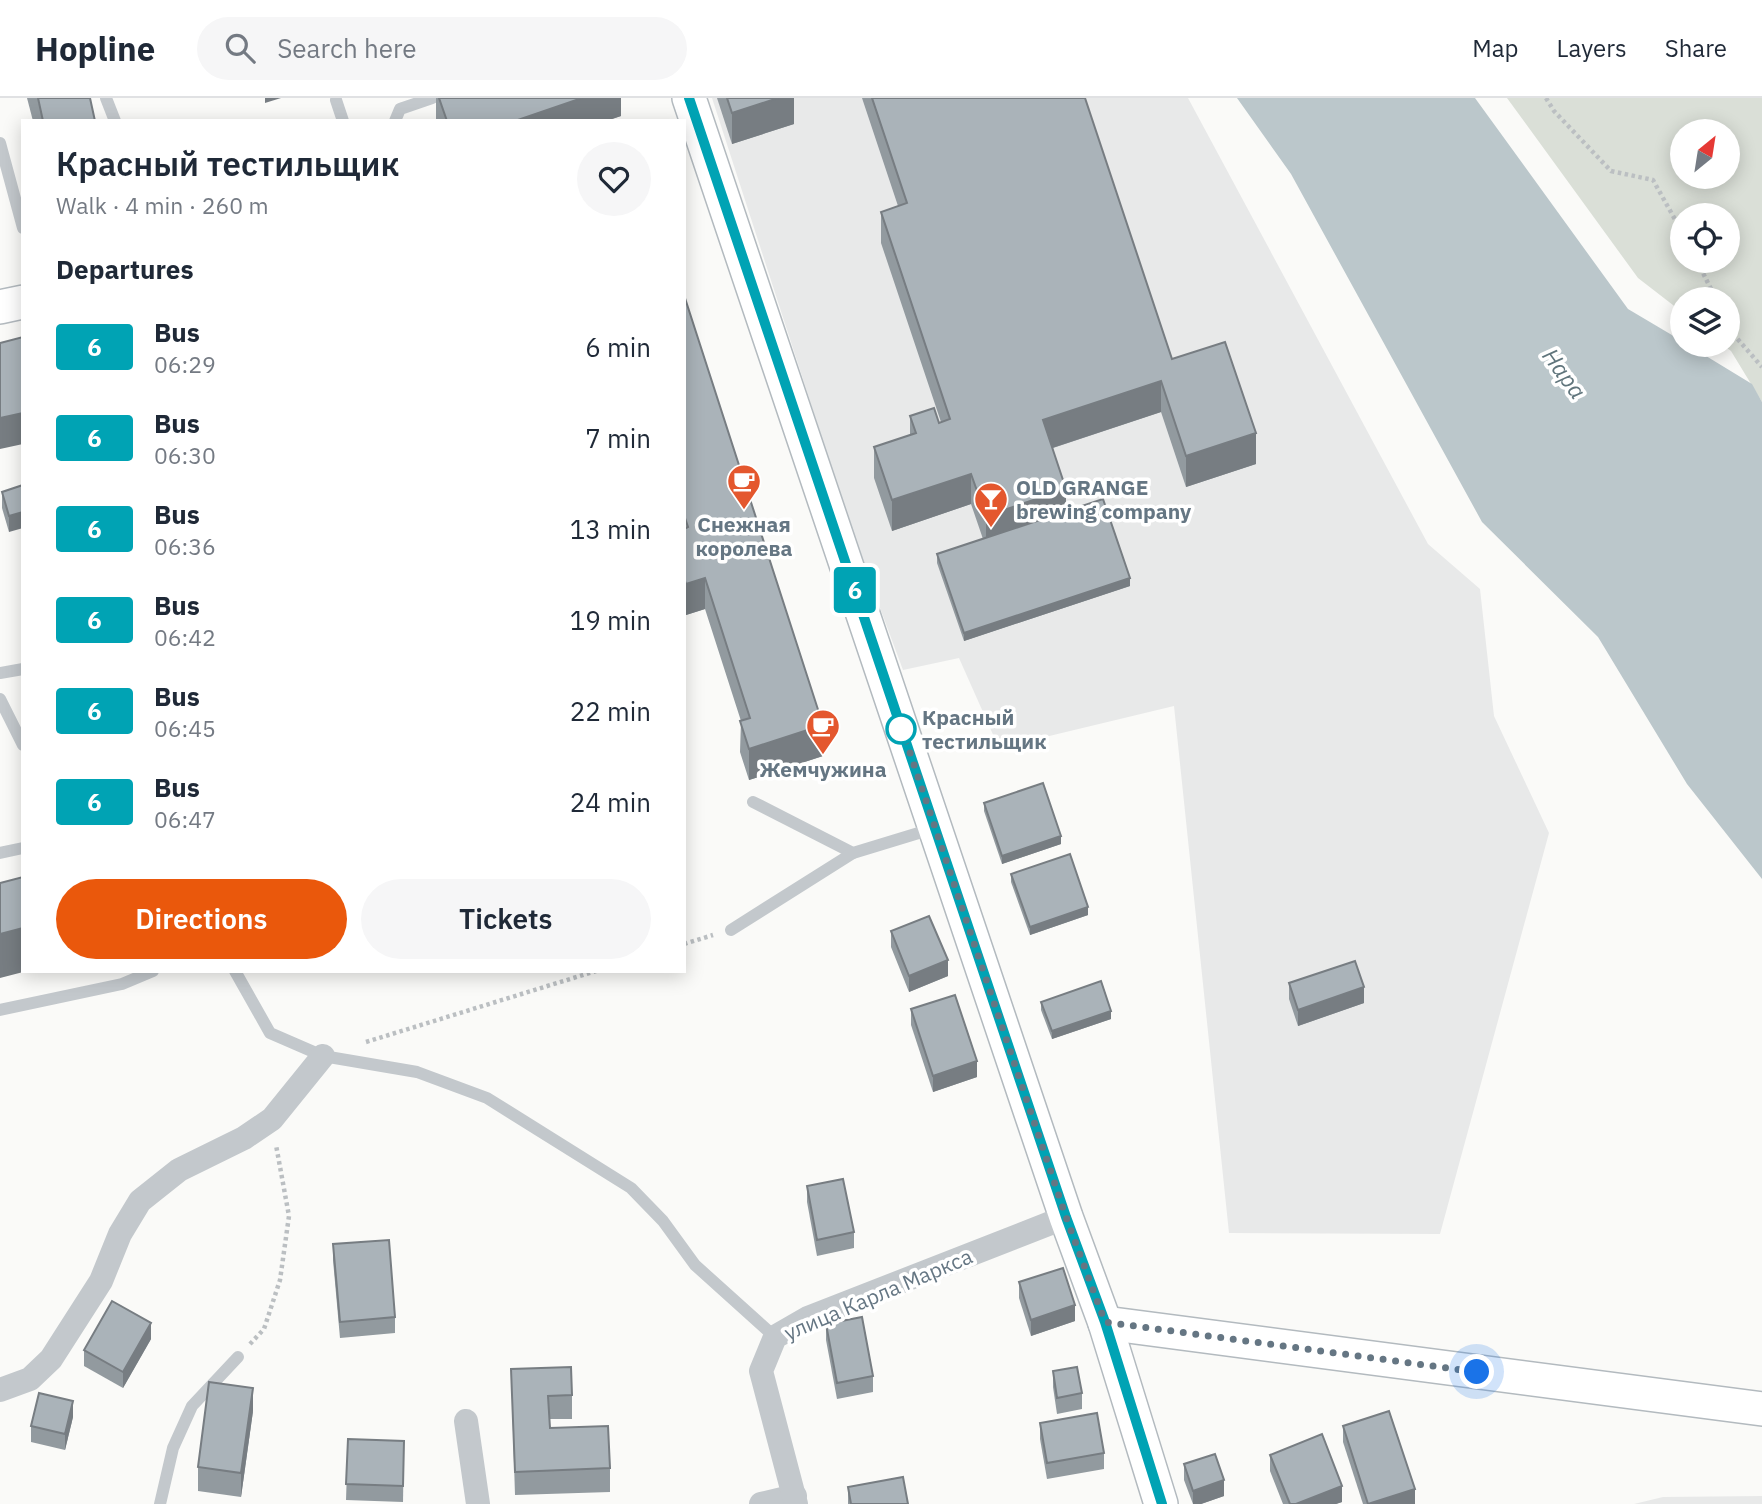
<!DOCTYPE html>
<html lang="en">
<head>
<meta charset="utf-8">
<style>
  body { margin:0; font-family:"IBM Plex Sans",sans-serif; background:#f6f6f7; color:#1f2937; height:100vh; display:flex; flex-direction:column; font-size:26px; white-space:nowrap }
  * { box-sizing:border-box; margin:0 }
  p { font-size:23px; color:#747a83 }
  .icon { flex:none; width:38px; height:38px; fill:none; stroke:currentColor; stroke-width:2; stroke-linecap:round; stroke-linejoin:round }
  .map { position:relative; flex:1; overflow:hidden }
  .drawer { position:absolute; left:21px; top:21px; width:665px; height:854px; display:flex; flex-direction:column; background:#fff; border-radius:0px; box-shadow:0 4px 18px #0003 }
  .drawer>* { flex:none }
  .badge { padding:0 14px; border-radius:5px; font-size:24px; line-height:46px }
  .needle { width:46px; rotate:30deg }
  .controls { position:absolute; left:1670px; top:21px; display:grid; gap:14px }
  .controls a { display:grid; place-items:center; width:70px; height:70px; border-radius:50%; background:#fff; box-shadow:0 4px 18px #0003; font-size:35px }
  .you { position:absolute; width:35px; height:35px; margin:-18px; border:5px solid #fff; border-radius:50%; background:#1a73e8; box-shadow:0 0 0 10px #1a73e833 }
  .map>.badge { position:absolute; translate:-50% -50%; box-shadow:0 0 0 4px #fff }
  h2 { padding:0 35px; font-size:26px; line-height:63px }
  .round { display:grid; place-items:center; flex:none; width:74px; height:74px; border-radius:37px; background:#f6f6f7 }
  .headline { display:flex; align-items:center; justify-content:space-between; height:119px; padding:0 35px }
  h1 { font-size:33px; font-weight:600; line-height:52px }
  .cta { display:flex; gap:14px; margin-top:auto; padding:14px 35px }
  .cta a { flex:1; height:80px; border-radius:42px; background:#ea580c; color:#fff; font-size:28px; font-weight:600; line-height:80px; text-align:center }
  .cta a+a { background:#f6f6f7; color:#1f2937 }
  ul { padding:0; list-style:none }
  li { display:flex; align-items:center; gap:21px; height:91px; padding:0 35px }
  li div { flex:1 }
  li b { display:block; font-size:26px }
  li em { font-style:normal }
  li .badge { min-width:77px; font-weight:700; text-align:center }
  header { display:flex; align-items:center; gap:42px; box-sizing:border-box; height:98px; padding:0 35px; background:#fff; border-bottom:2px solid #e0e1e3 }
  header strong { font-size:33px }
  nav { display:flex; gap:38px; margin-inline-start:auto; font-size:24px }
  .search { width:490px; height:63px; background:#f6f6f7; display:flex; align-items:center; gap:18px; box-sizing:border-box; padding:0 24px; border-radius:38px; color:#747a83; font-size:26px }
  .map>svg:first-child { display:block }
  .built { fill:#e8e9e9 }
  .green { fill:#dadfd7; fill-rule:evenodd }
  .water { fill:#bbc7cb }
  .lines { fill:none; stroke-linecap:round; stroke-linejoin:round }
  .secondary-casing { stroke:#b3babf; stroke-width:36 }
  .path { stroke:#bbbfc2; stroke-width:4.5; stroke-dasharray:3.5 3.5; stroke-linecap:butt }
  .lane { stroke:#c3c8cc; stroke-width:12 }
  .street { stroke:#c3c8cc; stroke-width:24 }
  .secondary { stroke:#fff; stroke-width:33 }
  .wall { fill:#929a9f }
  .shaded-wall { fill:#777d82 }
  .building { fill:#aab3b9; stroke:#777d82; stroke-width:2 }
  .line-casing { stroke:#fff; stroke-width:16 }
  .line { stroke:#00a3b4; stroke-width:10 }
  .walk { stroke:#657683; stroke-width:7; stroke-dasharray:0 12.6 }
  .stop-dot { fill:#fff; stroke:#00a3b4; stroke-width:3.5 }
  .labels { text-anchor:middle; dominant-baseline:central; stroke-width:7; stroke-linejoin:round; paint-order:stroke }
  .poi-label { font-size:21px; font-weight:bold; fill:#657683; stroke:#fff }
  .stop-label { font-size:21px; font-weight:bold; fill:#657683; stroke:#fff; text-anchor:start }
  .street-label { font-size:21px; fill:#657683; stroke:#fff }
  .water-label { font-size:23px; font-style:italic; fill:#60757c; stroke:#fff }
</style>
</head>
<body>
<header>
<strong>Hopline</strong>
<div class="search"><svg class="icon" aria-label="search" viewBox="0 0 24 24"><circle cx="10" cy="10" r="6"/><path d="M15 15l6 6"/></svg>Search here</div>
<nav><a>Map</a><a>Layers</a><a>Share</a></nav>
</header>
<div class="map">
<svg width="1762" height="1406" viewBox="0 0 1762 1406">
  <rect width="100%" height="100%" fill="#fafaf8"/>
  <!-- built -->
  <g class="built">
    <polygon points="712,0 1188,0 1428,446 1480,491 1494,618 1549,735 1440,1136 1229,1135 1174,608 999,650 959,560 903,572 856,445"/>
    <polygon points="1762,1398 1762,1406 1634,1406 1663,1399"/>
  </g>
  <!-- green -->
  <path class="green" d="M1507,0H1762V304L1731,253L1723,247H1727V201H1682V214L1638,180ZM1682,33H1727V79H1682ZM1682,117H1727V163H1682Z"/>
  <!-- water -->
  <polygon class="water" points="1237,0 1475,0 1628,211 1682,243 1682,247 1688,247 1752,286 1762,304 1762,781 1687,686 1598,539 1482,424 1291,76"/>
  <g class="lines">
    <!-- secondary casing -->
    <g class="secondary-casing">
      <g id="secondary">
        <polyline points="689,0 1066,1119 1105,1225 1161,1406"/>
        <polyline points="0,209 23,204"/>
        <polyline points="1105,1225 1762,1311"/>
      </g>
    </g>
    <!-- path -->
    <g class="path">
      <polyline points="1546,0 1554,13 1611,73 1653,82 1682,134"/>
      <polyline points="1697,163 1716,201"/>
      <polyline points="1727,223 1735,238 1762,269"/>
      <polyline points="684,846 713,837"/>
      <polyline points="366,944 596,873"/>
      <polyline points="250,1246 264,1231 280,1182 289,1118 276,1047"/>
    </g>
    <!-- lane -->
    <g class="lane">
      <polyline points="106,0 115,23"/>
      <polyline points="336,2 343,23"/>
      <polyline points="395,23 400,11 432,0"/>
      <polyline points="0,45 23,130"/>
      <polyline points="0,575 23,571"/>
      <polyline points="0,601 23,647"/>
      <polyline points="753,704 853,755 935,730"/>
      <polyline points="0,755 23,750"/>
      <polyline points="731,832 853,755"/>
      <polyline points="235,873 270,935 323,958 417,974 487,1000 631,1090 663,1123 695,1167 775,1239"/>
      <polyline points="0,912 122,886 153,873"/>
      <polyline points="160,1406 173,1350 192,1308 238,1259"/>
    </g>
    <!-- street -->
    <g class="street">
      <polyline points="0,1292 30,1281 51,1261 101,1183 120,1136 140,1103 179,1072 244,1040 272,1021 323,958"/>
      <polyline points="466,1323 478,1406"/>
      <polyline points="761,1406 795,1398"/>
      <polyline points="796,1406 761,1273 775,1239 808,1220 1066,1119"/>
    </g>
    <!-- secondary -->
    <use href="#secondary" class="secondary"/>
  </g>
  <!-- wall -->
  <g class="wall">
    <polygon points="27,0 90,0 95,23 33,23"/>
    <polygon points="436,0 621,0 621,18 606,23 436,23"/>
    <polygon points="717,0 794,0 794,26 732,46"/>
    <polygon points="862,0 1085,0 1172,261 1256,366 1186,389 1161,314 1053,350 1066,414 1130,488 964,543 937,465 937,456 983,441 971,406 892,433 874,380 874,349 910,337 910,318 939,325 941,324 881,145 881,114 898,108"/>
    <polygon points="684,197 823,658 749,682 740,654 741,623 705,511 686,517 684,511"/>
    <polygon points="23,387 9,434 2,410 2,394"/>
    <polygon points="984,705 1061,746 1002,766 984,713"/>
    <polygon points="1011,776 1088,817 1030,837 1011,784"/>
    <polygon points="891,833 948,878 909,894 891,849"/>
    <polygon points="1289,885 1364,905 1298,928 1289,901"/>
    <polygon points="1041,904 1111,921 1052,941 1041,912"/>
    <polygon points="911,911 977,979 933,994 911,927"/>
    <polygon points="807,1088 854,1134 854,1150 817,1158 807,1104"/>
    <polygon points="333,1146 395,1219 395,1235 340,1240 333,1162"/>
    <polygon points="1019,1184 1075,1223 1031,1238 1019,1200"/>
    <polygon points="826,1226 873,1278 873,1294 837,1301 826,1242"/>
    <polygon points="151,1241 123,1290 84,1268 84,1252"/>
    <polygon points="511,1271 572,1297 572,1321 549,1321 550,1330 610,1370 610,1394 515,1397"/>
    <polygon points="1053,1273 1082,1295 1082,1311 1057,1316 1053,1289"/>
    <polygon points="253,1313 241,1399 198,1393 198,1369"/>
    <polygon points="73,1319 65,1352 31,1344 31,1328"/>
    <polygon points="1040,1325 1104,1355 1104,1371 1047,1381 1040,1341"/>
    <polygon points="1343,1328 1415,1406 1363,1406 1343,1344"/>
    <polygon points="348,1341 404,1343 403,1404 346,1402"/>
    <polygon points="1270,1357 1342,1404 1336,1406 1283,1406 1270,1373"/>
    <polygon points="1184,1366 1224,1398 1201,1406 1193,1406 1184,1382"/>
    <polygon points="848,1389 908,1406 848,1406"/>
  </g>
  <!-- shaded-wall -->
  <g class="shaded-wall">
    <polygon points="265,0 281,0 265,5"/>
    <polygon points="582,0 621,0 621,18 606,23 515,23"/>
    <polygon points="778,0 794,0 794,26 732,46 732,15"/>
    <polygon points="1161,283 1161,314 1043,353 1043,322"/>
    <polygon points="23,315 23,346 0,351 0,320"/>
    <polygon points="1256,335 1256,366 1186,389 1186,358"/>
    <polygon points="971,376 971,406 892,433 892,402"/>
    <polygon points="1066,391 1066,422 986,448 986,418"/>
    <polygon points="23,414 23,430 9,434 9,418"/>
    <polygon points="705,480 705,511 686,517 686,486"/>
    <polygon points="1130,480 1130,488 964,543 964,535"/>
    <polygon points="823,627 823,658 749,682 749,651"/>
    <polygon points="1061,738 1061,746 1002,766 1002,758"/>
    <polygon points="1088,809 1088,817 1030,837 1030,829"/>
    <polygon points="23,830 23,873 27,873 0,880 0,836"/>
    <polygon points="948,862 948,878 909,894 909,878"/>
    <polygon points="1364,889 1364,905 1298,928 1298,912"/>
    <polygon points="1111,913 1111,921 1052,941 1052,933"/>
    <polygon points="977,963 977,979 933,994 933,978"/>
    <polygon points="1075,1207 1075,1223 1031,1238 1031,1222"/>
    <polygon points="151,1225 151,1241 123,1290 123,1274"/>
    <polygon points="253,1290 253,1313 241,1399 241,1375"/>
    <polygon points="73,1303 73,1319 65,1352 65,1336"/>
    <polygon points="1224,1382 1224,1398 1201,1406 1193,1406 1193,1393"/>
    <polygon points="1342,1388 1342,1404 1336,1406 1296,1406"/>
    <polygon points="1415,1391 1415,1406 1368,1406"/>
  </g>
  <!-- building -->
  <g class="building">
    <polygon points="38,0 90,0 95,23 43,23"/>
    <polygon points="439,0 582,0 515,23 447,23"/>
    <polygon points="727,0 778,0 732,15"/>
    <polygon points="872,0 1085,0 1172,261 1225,244 1256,335 1186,358 1161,283 1043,322 1066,391 986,418 971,376 892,402 874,349 916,335 910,318 934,310 939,325 950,321 881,114 907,105"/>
    <polygon points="684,197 823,627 749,651 740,623 750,620 705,480 686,486 684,480 684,431 688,429 684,417"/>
    <polygon points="23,239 23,315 0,320 0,245"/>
    <polygon points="23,387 23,414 9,418 2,394"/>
    <polygon points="1103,401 1130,480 964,535 937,456"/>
    <polygon points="1043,685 1061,738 1002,758 984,705"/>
    <polygon points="1070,756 1088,809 1030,829 1011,776"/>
    <polygon points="23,779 23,830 0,836 0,785"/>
    <polygon points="929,818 948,862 909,878 891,833"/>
    <polygon points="1355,863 1364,889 1298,912 1289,885"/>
    <polygon points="1101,883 1111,913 1052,933 1041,904"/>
    <polygon points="955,897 977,963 933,978 911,911"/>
    <polygon points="843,1081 854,1134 817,1142 807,1088"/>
    <polygon points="389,1142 395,1219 340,1224 333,1146"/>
    <polygon points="1063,1170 1075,1207 1031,1222 1019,1184"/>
    <polygon points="112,1203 151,1225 123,1274 84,1252"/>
    <polygon points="862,1219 873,1278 837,1285 826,1226"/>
    <polygon points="571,1269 572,1297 548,1298 550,1330 608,1328 610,1370 515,1374 511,1271"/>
    <polygon points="1077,1269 1082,1295 1057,1300 1053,1273"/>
    <polygon points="209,1284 253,1290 241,1375 198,1369"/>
    <polygon points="39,1295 73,1303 65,1336 31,1328"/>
    <polygon points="1389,1313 1415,1391 1368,1406 1343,1328"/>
    <polygon points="1097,1315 1104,1355 1047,1365 1040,1325"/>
    <polygon points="1322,1336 1342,1388 1296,1406 1290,1406 1270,1357"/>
    <polygon points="348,1341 404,1343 403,1388 346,1386"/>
    <polygon points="1215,1356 1224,1382 1193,1393 1184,1366"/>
    <polygon points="903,1379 908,1406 851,1406 848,1389"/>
  </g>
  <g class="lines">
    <!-- line casing -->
    <g class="line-casing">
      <polyline id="line" points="689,0 1066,1119 1105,1224 1162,1406"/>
    </g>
    <!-- line -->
    <use href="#line" class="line"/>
    <!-- walk -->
    <polyline class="walk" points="901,631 900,625 1066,1119 1105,1224 1477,1274"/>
  </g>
  <!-- icons -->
  <defs>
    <g id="cafe-pin" transform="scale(1.75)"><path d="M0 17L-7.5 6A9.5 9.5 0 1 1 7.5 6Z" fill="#e4572e" stroke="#fff"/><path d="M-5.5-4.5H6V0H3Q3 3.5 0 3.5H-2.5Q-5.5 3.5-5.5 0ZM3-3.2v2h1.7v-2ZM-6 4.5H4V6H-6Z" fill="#fff"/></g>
    <g id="bar-pin" transform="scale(1.75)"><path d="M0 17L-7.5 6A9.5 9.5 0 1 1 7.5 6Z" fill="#e4572e" stroke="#fff"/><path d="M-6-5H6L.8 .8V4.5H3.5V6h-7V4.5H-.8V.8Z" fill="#fff"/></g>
  </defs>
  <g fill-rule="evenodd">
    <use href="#cafe-pin" x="744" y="383"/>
    <use href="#bar-pin" x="991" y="401"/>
    <use href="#cafe-pin" x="823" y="628"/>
  </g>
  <!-- markers -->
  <circle class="stop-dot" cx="901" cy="631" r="14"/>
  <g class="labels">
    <!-- poi labels -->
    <g class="poi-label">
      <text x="1016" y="389" text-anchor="start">OLD GRANGE<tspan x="1016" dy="24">brewing company</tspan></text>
      <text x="744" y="426">Снежная<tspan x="744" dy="24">королева</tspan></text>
      <text x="823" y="671">Жемчужина</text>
    </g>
    <!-- stop labels -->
    <g class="stop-label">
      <text x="922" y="619">Красный<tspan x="922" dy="24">тестильщик</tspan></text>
    </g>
    <!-- street labels -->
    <g class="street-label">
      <text transform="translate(878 1196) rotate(-23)">улица Карла Маркса</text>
    </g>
    <!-- water labels -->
    <g class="water-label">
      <text transform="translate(1565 275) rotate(54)">Нара</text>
    </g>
  </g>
</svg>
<div class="controls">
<a><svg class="needle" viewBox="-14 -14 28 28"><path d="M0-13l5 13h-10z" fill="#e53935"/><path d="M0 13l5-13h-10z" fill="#747a83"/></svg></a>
<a><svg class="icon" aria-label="locate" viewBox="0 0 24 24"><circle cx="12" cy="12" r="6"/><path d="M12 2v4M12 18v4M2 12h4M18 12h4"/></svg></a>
<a><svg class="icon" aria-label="layers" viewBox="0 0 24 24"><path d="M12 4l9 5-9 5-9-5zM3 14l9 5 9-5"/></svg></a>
</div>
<div class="you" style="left:1477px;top:1274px"></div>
<b class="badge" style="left:855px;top:492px;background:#00a3b4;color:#fff">6</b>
<section class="drawer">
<div class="headline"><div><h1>Красный тестильщик</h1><p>Walk · 4 min · 260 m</p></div><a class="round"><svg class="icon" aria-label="heart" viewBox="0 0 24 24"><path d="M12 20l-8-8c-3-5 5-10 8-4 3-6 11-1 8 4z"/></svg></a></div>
<h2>Departures</h2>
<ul>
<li><span class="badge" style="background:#00a3b4;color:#fff">6</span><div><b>Bus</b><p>06:29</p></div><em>6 min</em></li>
<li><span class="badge" style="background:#00a3b4;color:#fff">6</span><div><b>Bus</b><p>06:30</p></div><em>7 min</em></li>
<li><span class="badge" style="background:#00a3b4;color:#fff">6</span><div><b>Bus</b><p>06:36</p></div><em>13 min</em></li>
<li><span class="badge" style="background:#00a3b4;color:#fff">6</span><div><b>Bus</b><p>06:42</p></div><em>19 min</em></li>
<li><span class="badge" style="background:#00a3b4;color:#fff">6</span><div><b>Bus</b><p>06:45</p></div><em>22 min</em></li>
<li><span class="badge" style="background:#00a3b4;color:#fff">6</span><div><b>Bus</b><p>06:47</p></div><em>24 min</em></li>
</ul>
<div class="cta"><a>Directions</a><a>Tickets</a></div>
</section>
</div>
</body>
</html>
